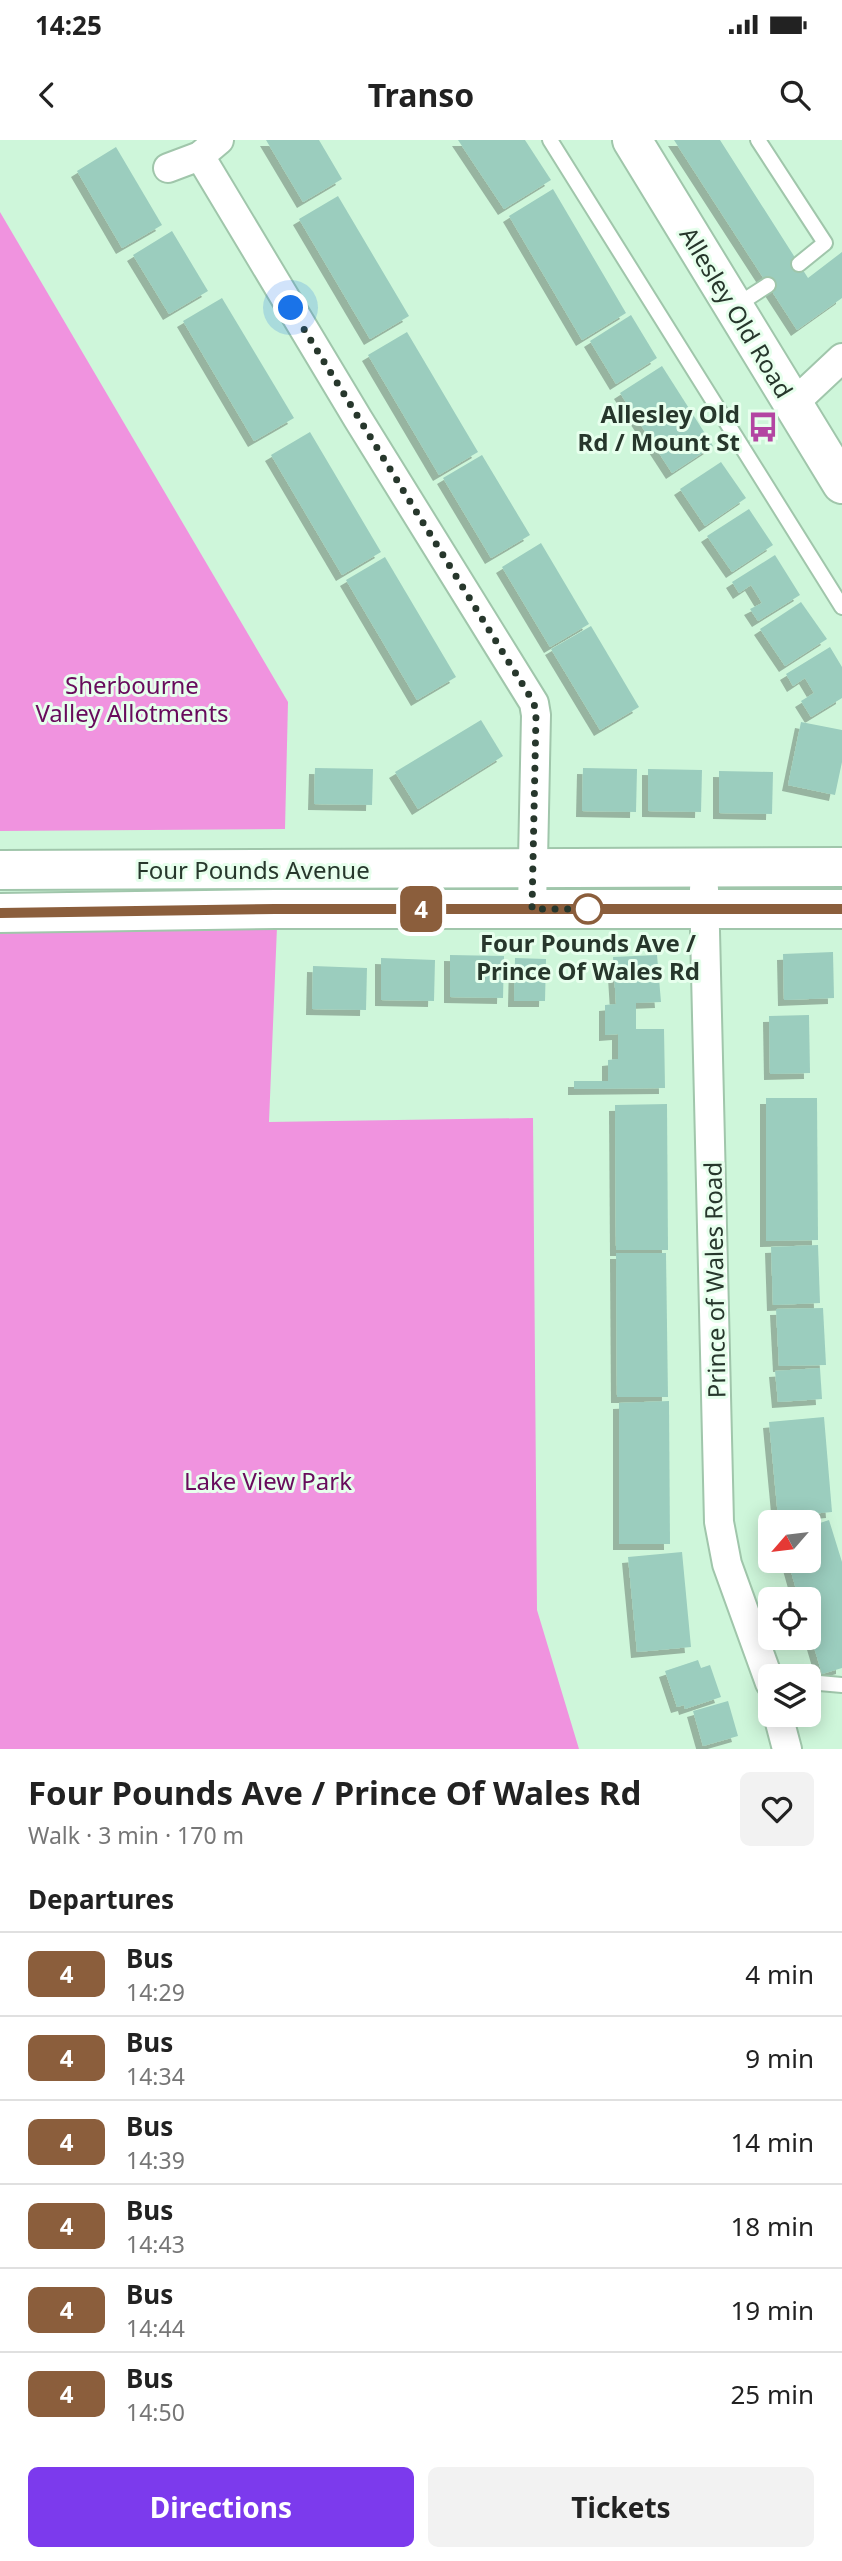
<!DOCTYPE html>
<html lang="en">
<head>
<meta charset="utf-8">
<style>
  body { margin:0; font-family:"Noto Sans",sans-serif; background:#f2f2f2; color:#222; height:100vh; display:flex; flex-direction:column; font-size:26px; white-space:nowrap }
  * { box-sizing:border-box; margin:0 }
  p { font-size:23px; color:#767676 }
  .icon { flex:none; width:38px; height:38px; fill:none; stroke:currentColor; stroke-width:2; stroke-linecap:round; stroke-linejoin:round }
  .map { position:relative; height:1609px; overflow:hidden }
  .side { display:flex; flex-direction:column; background:#fff; flex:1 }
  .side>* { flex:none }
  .badge { padding:0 14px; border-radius:10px; font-size:24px; line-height:46px }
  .needle { width:46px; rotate:242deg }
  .tools { position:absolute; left:758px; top:1370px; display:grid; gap:14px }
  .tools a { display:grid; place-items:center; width:63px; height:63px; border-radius:10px; background:#fff; box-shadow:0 4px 18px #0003; font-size:35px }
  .you { position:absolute; width:35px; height:35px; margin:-18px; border:5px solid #fff; border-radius:50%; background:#1a73e8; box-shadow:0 0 0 10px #1a73e833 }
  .map>.badge { position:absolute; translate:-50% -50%; box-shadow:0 0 0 4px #fff }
  h2 { padding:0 28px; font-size:26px; line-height:63px }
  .round { display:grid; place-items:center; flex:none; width:74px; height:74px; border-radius:10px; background:#f2f2f2 }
  .headline { display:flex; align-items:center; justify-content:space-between; height:119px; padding:0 28px }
  h1 { font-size:33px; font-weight:700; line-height:52px }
  .cta { display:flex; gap:14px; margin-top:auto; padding:14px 28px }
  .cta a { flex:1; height:80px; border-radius:10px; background:#7c3aed; color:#fff; font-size:28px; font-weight:700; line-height:80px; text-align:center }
  .cta a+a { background:#f2f2f2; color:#222 }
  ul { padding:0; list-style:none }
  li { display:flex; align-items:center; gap:21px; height:84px; padding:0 28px; border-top:2px solid #e0e0e0 }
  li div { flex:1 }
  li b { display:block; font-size:26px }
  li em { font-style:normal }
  li .badge { min-width:77px; font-weight:700; text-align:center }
  .status { display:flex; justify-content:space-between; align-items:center; height:49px; padding:0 35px; background:#fff; direction:ltr }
  .status svg { height:19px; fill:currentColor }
  header { display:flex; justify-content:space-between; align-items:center; height:91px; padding:0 28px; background:#fff; font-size:32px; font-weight:700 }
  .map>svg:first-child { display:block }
  .green { fill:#f093df }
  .building { fill:#9bcdbe; filter:url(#shadow) }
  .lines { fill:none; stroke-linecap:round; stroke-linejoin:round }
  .service-casing { stroke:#a0c6ab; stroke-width:18 }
  .minor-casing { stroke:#a0c6ab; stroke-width:32 }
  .secondary-casing { stroke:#a0c6ab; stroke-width:42 }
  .service { stroke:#fff; stroke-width:14 }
  .minor { stroke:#fff; stroke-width:28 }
  .secondary { stroke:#fff; stroke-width:38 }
  .line-casing { stroke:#fff; stroke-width:16 }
  .line { stroke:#8b5e3c; stroke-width:10 }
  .walk { stroke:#27372c; stroke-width:7; stroke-dasharray:0 12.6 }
  .stop-dot { fill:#fff; stroke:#8b5e3c; stroke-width:3.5 }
  .labels { text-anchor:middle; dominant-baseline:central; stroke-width:6; stroke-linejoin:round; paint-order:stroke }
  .street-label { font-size:24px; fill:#27372c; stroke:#e7ffed }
  .poi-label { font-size:24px; font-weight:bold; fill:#27372c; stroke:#e7ffed; text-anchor:end }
  .park-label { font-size:24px; fill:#680b5c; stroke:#e7ffed }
  .stop-label { font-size:24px; font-weight:bold; fill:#27372c; stroke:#e7ffed }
</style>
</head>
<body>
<div class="status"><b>14:25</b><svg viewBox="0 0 49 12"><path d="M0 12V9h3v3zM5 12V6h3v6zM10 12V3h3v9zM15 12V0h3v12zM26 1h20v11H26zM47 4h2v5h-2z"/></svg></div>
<header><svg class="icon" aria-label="back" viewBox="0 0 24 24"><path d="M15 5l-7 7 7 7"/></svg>Transo<svg class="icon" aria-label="search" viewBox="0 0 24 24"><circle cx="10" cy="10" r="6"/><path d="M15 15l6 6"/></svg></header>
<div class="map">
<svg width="842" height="1609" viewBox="0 0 842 1609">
  <defs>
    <filter id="shadow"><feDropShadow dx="-6" dy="6" stdDeviation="0" flood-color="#0004"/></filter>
  </defs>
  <rect width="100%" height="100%" fill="#cef6da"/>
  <!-- green -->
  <g class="green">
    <polygon points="0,72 288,562 285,689 0,691"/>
    <polygon points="277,787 269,982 533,978 537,1470 579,1609 0,1609 0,792"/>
  </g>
  <!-- building -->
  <g class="building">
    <polygon points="266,0 319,0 342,39 303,62"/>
    <polygon points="458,0 525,0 551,40 504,69"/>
    <polygon points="674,0 720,0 808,138 842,112 842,158 797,190"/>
    <polygon points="116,7 162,85 122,108 77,31"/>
    <polygon points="553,49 626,173 582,200 509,76"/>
    <polygon points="338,56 409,176 370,199 299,79"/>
    <polygon points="172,91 208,151 169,174 133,115"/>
    <polygon points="222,158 294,278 254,301 183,181"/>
    <polygon points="631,175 657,218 616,244 590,201"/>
    <polygon points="407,192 478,312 439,335 368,215"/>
    <polygon points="662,226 713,306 672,333 620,253"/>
    <polygon points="310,292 381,412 342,435 271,315"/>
    <polygon points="482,315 530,395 491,418 443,338"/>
    <polygon points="721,322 746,358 705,386 680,349"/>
    <polygon points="749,369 773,405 732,432 707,396"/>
    <polygon points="541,403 589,484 550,507 502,427"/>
    <polygon points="775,415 800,455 758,481 750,469 762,463 751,445 739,453 732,442"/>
    <polygon points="385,417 456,537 417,560 346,440"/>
    <polygon points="801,462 827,499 785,526 760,489"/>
    <polygon points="591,486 639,567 600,590 551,509"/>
    <polygon points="830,507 842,527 842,558 811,577 801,561 814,553 805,538 793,546 786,534"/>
    <polygon points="481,580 503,616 418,669 395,632"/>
    <polygon points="801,582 842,590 842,622 835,655 788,645"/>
    <polygon points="315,628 373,629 372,665 314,664"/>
    <polygon points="583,628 637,629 636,672 582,671"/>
    <polygon points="648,629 702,630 701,672 648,671"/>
    <polygon points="719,631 773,632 772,674 719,673"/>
    <polygon points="833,812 834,858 784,860 783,814"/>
    <polygon points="450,815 504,816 503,858 450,857"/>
    <polygon points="657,815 661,862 636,863 636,889 664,889 665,948 574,949 574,941 608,941 608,920 618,919 618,894 605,895 605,865 616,864 613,817"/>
    <polygon points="381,818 435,820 434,861 381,860"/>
    <polygon points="515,818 546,819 545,861 514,861"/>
    <polygon points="313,826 367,828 366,870 312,869"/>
    <polygon points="809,875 810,933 770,934 769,876"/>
    <polygon points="766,958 817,958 818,1100 766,1101"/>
    <polygon points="667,964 668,1110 616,1110 615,965"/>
    <polygon points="818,1105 820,1163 773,1165 771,1107"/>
    <polygon points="616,1113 666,1113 668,1257 617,1257"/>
    <polygon points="823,1168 826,1225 779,1226 776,1169"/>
    <polygon points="820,1228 822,1259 778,1262 775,1231"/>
    <polygon points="669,1261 670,1404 619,1404 619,1263"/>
    <polygon points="824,1277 832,1372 778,1377 769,1282"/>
    <polygon points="829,1380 842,1422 842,1528 822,1534 808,1487 808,1460 799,1460 788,1421 808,1421 808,1387"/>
    <polygon points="682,1412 691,1507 637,1512 628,1417"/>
    <polygon points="698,1520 701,1528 710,1525 721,1557 685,1569 684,1565 677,1567 665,1531"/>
    <polygon points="728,1561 738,1596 703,1606 693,1571"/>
  </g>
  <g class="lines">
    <!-- service casing -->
    <g class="service-casing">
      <g id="service">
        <polyline points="550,0 842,467"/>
        <polyline points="758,0 825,103 799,124"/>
        <polyline points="734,167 768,145"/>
        <polyline points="808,1542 842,1545"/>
      </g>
    </g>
    <!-- minor casing -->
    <g class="minor-casing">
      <g id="minor">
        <polyline points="200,16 358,279 534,563 536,575 532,769"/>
        <polyline points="168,28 200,16 219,0"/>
        <polyline points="793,264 842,218"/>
        <polyline points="704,749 719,1382 727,1424 770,1543"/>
        <polyline points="778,1575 787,1609"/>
      </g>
    </g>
    <!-- secondary casing -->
    <g class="secondary-casing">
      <g id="secondary">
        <polyline points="632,0 842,344"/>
        <polyline points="0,730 842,727"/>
        <polyline points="0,773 275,769 842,769"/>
      </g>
    </g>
    <!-- service -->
    <use href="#service" class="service"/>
    <!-- minor -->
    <use href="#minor" class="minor"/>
    <!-- secondary -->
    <use href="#secondary" class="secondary"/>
  </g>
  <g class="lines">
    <!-- line casing -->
    <g class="line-casing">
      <polyline id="line" points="0,773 275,769 842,769"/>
    </g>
    <!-- line -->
    <use href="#line" class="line"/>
    <!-- walk -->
    <polyline class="walk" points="291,168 534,563 536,575 532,769 588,769"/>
  </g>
  <!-- icons -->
  <defs>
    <g id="bus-bare" transform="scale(2.415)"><path d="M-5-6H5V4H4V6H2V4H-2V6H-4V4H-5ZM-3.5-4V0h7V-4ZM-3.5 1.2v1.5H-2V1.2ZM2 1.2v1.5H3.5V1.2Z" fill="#b345a2" stroke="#e7ffed" stroke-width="2.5" paint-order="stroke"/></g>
  </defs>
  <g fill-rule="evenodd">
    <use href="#bus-bare" x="763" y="287"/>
  </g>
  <!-- markers -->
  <circle class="stop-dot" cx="588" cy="769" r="14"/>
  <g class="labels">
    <!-- street labels -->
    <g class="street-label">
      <text transform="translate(737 172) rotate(59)">Allesley Old Road</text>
      <text x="253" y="729">Four Pounds Avenue</text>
      <text transform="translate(714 1140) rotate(-91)">Prince of Wales Road</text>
    </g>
    <!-- poi labels -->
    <g class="poi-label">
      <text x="740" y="273">Allesley Old<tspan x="740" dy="28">Rd / Mount St</tspan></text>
    </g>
    <!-- park labels -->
    <g class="park-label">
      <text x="132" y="544">Sherbourne<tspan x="132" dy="28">Valley Allotments</tspan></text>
      <text x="268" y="1340">Lake View Park</text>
    </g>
    <!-- stop labels -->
    <g class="stop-label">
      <text x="588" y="802">Four Pounds Ave /<tspan x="588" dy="28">Prince Of Wales Rd</tspan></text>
    </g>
  </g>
</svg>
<div class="tools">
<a><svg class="needle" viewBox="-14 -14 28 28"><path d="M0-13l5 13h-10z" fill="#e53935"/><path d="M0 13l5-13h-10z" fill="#767676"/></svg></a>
<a><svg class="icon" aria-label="locate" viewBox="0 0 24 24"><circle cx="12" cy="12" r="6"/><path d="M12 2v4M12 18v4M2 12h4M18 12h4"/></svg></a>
<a><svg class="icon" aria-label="layers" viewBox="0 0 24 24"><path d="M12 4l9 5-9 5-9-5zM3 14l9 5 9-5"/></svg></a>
</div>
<div class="you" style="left:291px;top:168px"></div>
<b class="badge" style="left:421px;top:769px;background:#8b5e3c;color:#fff">4</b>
</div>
<section class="side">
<div class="headline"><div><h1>Four Pounds Ave / Prince Of Wales Rd</h1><p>Walk · 3 min · 170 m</p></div><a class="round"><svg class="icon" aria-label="heart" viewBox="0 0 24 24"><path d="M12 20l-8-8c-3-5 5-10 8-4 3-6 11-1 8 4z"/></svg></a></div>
<h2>Departures</h2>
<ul>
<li><span class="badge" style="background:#8b5e3c;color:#fff">4</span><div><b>Bus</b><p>14:29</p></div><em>4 min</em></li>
<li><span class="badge" style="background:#8b5e3c;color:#fff">4</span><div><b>Bus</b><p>14:34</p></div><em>9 min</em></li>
<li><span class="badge" style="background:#8b5e3c;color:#fff">4</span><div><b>Bus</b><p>14:39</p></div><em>14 min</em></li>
<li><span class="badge" style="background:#8b5e3c;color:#fff">4</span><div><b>Bus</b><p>14:43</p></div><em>18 min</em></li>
<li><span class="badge" style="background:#8b5e3c;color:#fff">4</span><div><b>Bus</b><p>14:44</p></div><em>19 min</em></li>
<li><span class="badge" style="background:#8b5e3c;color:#fff">4</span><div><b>Bus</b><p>14:50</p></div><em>25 min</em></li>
</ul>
<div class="cta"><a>Directions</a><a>Tickets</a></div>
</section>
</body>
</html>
